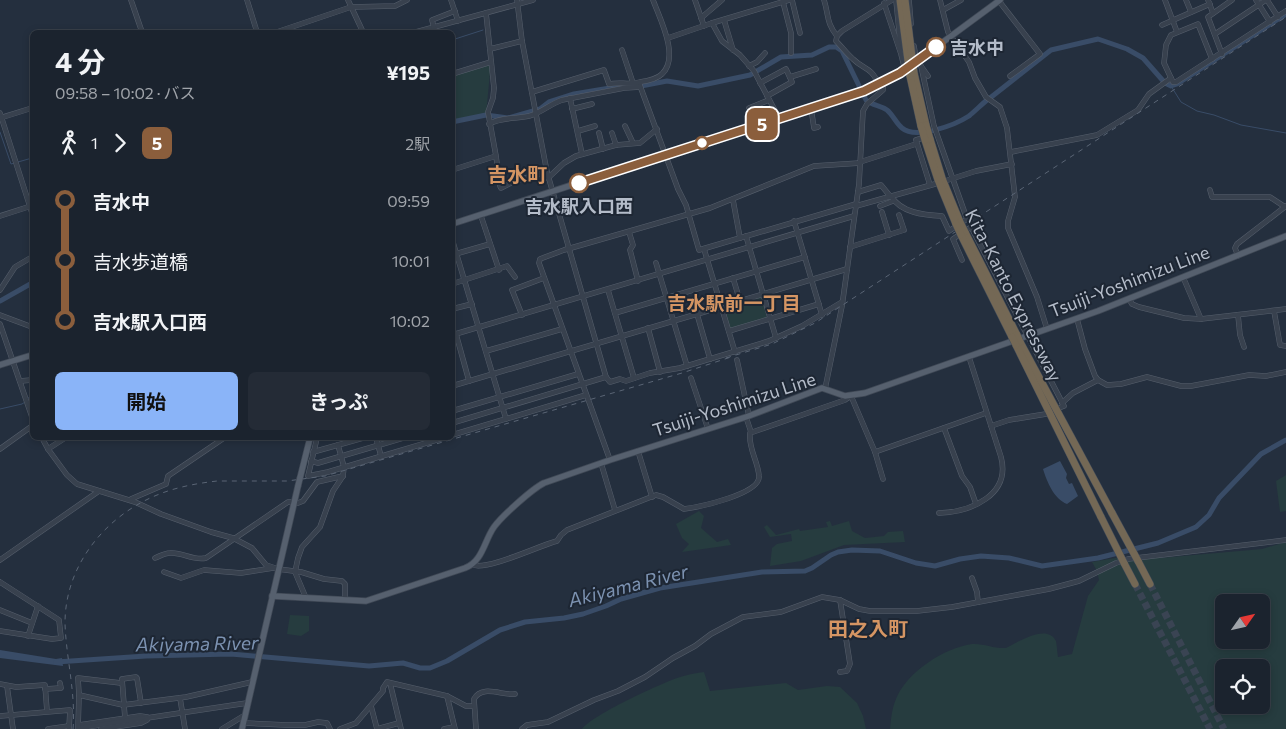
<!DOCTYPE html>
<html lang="ja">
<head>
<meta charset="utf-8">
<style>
  body { margin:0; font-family:Commissioner,"Noto Sans JP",sans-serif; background:#242b36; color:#f1f3f6; height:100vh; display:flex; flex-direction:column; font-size:19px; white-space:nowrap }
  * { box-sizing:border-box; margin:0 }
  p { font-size:16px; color:#a0a4aa }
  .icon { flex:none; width:28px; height:28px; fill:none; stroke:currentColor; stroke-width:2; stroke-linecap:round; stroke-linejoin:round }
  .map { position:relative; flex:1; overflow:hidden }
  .side { position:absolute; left:30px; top:30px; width:425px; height:410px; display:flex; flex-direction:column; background:#1b232e; border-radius:8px; box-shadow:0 2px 8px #0003,0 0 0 1px #39404a }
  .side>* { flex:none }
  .badge { padding:0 10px; border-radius:8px; font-size:18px; line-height:32px }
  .needle { width:32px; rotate:56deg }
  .buttons { position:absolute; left:1215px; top:594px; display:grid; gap:10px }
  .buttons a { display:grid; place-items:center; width:55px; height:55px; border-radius:8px; background:#1b232e; box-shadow:0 2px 8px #0003,0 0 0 1px #39404a; font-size:25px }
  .map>.badge { position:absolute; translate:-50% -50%; box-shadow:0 0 0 2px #fff }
  .legs { display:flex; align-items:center; gap:8px; height:55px; padding:0 25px; font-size:16px }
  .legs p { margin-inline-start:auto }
  .overview { display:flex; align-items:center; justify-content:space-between; height:85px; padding:0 25px }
  h1 { font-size:28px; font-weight:700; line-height:38px }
  .primary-button { display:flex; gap:10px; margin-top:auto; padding:10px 25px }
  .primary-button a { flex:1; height:58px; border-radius:8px; background:#8ab4f8; color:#111; font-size:20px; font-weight:700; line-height:58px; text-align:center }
  .primary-button a+a { background:#242b36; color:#f1f3f6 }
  ul { padding:0 25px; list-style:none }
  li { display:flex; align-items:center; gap:18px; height:60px; font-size:19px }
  li i { display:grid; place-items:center; width:8px; height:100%; margin:0 6px; background:currentColor }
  li i::after { content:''; width:12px; height:12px; margin:-6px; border:4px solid; border-radius:50%; background:#1b232e }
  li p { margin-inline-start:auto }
  li:first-child i { background:linear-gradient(#0000 50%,currentColor 0) }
  li:last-child i { background:linear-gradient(currentColor 50%,#0000 0) }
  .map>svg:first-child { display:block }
  .green { fill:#263c3f; fill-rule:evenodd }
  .water { fill:#394c67 }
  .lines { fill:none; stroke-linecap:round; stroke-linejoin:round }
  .stream { stroke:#394c67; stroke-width:1 }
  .river { stroke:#394c67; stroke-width:5 }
  .highway-tunnel { stroke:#3a4453; stroke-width:7; stroke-dasharray:7 3.5; stroke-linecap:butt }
  .minor-casing { stroke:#565f6c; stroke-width:5.5 }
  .major-casing { stroke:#414a57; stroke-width:7 }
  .highway-casing { stroke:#434c59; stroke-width:8 }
  .minor { stroke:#38414e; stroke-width:4.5 }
  .major { stroke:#56606e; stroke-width:5.5 }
  .highway { stroke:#746855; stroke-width:7 }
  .rail { stroke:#5a6575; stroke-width:1; stroke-dasharray:5 5; stroke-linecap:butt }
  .major-bridge-casing { stroke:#414a57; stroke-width:7; stroke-linecap:butt }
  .highway-bridge-casing { stroke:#434c59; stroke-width:8; stroke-linecap:butt }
  .major-bridge { stroke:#56606e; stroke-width:5.5 }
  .highway-bridge { stroke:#746855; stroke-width:7 }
  .line-1-casing { stroke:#fff; stroke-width:11 }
  .line-1 { stroke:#8b5e3c; stroke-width:8 }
  .stop-1-dot { fill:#fff; stroke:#8b5e3c; stroke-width:2.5 }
  .labels { text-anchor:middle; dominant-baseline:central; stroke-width:4; stroke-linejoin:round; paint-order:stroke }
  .stop-label { font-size:18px; font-weight:bold; fill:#b4bcc9; stroke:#1d2633; text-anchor:start }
  .street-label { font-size:18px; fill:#b4bcc9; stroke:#1d2633 }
  .neighbourhood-label { font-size:19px; font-weight:bold; fill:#d59563; stroke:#1d2633 }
  .water-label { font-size:19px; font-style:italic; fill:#7c92b1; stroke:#1d2633 }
  .quarter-label { font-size:20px; font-weight:bold; fill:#d59563; stroke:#1d2633 }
</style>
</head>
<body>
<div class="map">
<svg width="1286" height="729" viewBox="0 0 1286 729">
  <rect width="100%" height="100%" fill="#242f3e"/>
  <!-- green -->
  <g class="green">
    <polygon points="491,62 486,115 453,123 453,74"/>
    <polygon points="760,296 762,297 767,318 731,329 729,328 724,309 725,307"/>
    <polygon points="1286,475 1286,511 1280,512 1276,481"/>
    <polygon points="699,511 704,516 701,528 717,542 728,539 731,545 682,552 689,544 682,538 676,524"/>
    <polygon points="830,521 832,526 849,521 852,531 865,538 884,536 888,532 903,531 905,542 844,545 801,561 770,566 772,548 777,544 792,541 791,534 770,537 764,527 767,525 776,535 799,529 800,531 828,527 826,522"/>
    <path d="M1286,542V729H890C891,719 892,708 896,699C907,672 944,648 972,644C983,643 995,649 1006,648C1018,642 1047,623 1056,641C1057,646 1057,652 1058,657L1072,654L1088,596L1099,580L1097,571L1092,562L1121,557L1160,558L1262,549ZM1224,602H1261V640H1224ZM1224,668H1261V705H1224Z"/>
    <polygon points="290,615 309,616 309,631 301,636 287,634"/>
    <path d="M704,672L710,691L786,683L798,690L827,686L840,687L857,703L863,716L866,729H582C594,714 658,685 677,678C686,675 695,673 704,672Z"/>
  </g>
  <!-- water -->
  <g class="water">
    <path d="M1060,461L1067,474L1066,478L1069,484L1072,483L1078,496L1067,504C1054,499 1047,482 1043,469Z"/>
    <polygon points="0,650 56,659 62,658 63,666 0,658"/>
  </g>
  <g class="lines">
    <!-- stream -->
    <g class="stream">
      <polyline points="452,40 483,30"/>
      <polyline points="1171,86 1181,102 1197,111 1214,115 1241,125 1286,133"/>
      <polyline points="0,132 11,164 32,158"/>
      <polyline points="27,399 32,395"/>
      <polyline points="0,409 22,404 25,402"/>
    </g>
    <!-- river -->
    <g class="river">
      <path d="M636,86H641L667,81L698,86L750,75L781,57L812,55L829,47H836L842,51L866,100C873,106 880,105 887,110C893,115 896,123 902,128C916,140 955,125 969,116C975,111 981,105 987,100"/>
      <polyline points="990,98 1051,50 1098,39 1127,49 1143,58 1165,83 1171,86 1177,84 1286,14"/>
      <polyline points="452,122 486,115 508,118 540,109 549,102 574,94 622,86"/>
      <polyline points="0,301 32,283"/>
      <polyline points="56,662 146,656 231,654 369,666 403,663 420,668 430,668 447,661 500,630 525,622 564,618 583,614 606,606 621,599 660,588 762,572 805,571 812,568 831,555 838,552 852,550 880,551 916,563 935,566 960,559 981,556 1009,558 1042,566 1098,558 1158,543 1196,527 1209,515 1219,498 1261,454 1286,440"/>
    </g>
    <!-- highway-tunnel -->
    <g class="highway-tunnel">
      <polyline points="1135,584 1210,729"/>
      <polyline points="1150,584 1224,729"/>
    </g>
    <!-- minor casing -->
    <g class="minor-casing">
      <g id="minor">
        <polyline points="131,0 142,32"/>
        <polyline points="247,0 257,32"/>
        <polyline points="348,0 363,32"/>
        <polyline points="451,0 458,21"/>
        <polyline points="695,0 704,26"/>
        <polyline points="792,0 800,33"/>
        <path d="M824,0C829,16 826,22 837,36"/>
        <polyline points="896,0 901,50"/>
        <polyline points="909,0 911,24"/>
        <polyline points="940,0 948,32 969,62 975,78 986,97 1000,107 1007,128 1015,197 1008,221 1008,228 1037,297 1047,329"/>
        <polyline points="1165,0 1177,32"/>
        <polyline points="1186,0 1191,12"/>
        <polyline points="1208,0 1213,13"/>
        <polyline points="1256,0 1270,22"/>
        <polyline points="1267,0 1278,17"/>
        <polyline points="999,1 1040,54 1010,76"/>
        <polyline points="783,2 791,33 791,53"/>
        <polyline points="884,3 901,54 905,70"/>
        <polyline points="943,10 961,0"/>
        <polyline points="486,13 494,88 493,98 488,112 496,156 500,186 501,188 515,181 547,172"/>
        <polyline points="701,18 722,0"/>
        <polyline points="724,20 733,50"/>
        <polyline points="712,23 722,41 740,55 754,71 779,118"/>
        <polyline points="1162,25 1210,4"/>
        <polyline points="277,32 351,7 395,6 407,0"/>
        <polyline points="416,32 533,0"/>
        <polyline points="435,32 432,20 455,11"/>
        <polyline points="1215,34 1266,0"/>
        <polyline points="668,38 712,23 789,0"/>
        <polyline points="914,46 916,59 928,76"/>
        <polyline points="490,49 522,41"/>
        <polyline points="622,50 633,83"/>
        <polyline points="1222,54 1208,17 1232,0"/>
        <polyline points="749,66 757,62 765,53"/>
        <polyline points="452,74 491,62"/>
        <polyline points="790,77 816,69"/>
        <polyline points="1171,78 1164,63 1166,45 1171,35 1198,24 1212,59"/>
        <polyline points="639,83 678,189 686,205 699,250 856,204"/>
        <polyline points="760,83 786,69 792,82 767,96"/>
        <path d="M879,85C871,66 864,70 853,59C847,54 842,47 836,41L837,36L842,31L892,0"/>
        <path d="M532,92L604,70L609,84C619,82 631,85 640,82C647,81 657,79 662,74C680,57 660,19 653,0"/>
        <polyline points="570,98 582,154"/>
        <polyline points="749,108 769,100"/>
        <polyline points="811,108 814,128 818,127"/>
        <polyline points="572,109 592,104"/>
        <polyline points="0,113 32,213"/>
        <polyline points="0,118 32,108"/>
        <path d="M489,124C501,117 515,119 529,116C541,113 550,104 562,100L624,88L640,87"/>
        <polyline points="625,126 633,143"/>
        <polyline points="578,131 595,126"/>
        <polyline points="599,133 603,149"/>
        <polyline points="612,133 616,145"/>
        <polyline points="926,137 916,140 930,185"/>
        <polyline points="1011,152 1097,135 1138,110 1149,94 1171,78 1173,82 1176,82 1286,11"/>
        <polyline points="860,162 916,144"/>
        <polyline points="452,170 496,156"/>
        <polyline points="548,178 564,163 576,156 616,145 640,143 657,129"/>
        <polyline points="948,180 976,171 1012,164"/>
        <polyline points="1210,190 1212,197 1270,197 1285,207"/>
        <polyline points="858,192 881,185 890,196"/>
        <path d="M891,196C901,213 924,215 942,216L949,231L967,219L934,126L921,66"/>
        <polyline points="733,200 740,238"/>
        <polyline points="856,206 935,184"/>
        <polyline points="880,206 893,201"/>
        <polyline points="882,212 889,235"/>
        <polyline points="0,216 31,206"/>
        <polyline points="481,216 499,270"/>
        <polyline points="794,221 822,315"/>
        <polyline points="629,232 633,245 630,250 638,281"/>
        <polyline points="746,236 776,338"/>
        <polyline points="452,239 506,419"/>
        <polyline points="850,247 904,230 899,215"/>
        <polyline points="704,249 735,352"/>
        <polyline points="452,255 490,244"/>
        <polyline points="1238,256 1235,248 1237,244 1286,206"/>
        <polyline points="962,260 953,239 971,227 1064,406 1059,408"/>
        <polyline points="656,263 687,366"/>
        <polyline points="1183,277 1201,319"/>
        <polyline points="733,278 740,301 847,269"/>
        <polyline points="452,284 507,266 515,277"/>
        <polyline points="0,290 15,267 32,257"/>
        <polyline points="608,290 634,378"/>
        <polyline points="1129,299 1132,304 1139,307 1184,318 1201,319 1286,309"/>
        <polyline points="452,309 472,304"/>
        <polyline points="1274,311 1280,345 1286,346"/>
        <polyline points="615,313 805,257"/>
        <polyline points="697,314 710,359"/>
        <polyline points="0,315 32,327"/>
        <polyline points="522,315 512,290 544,278"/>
        <polyline points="1238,315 1240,335 1244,347"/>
        <polyline points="1077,319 1085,349 1095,376 1098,380 1107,385 1121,384 1147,377 1181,386 1191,386 1249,375 1266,376 1286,372"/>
        <polyline points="0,324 32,417"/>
        <polyline points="648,328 660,372"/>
        <polyline points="729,331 819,304"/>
        <polyline points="456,334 469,381"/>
        <polyline points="452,335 854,216"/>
        <polyline points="486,351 562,329"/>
        <polyline points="737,360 749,416"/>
        <polyline points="606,377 610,382 620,379 626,381 650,373 680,368 769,341 802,326 842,302"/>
        <polyline points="691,378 708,429"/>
        <polyline points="20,381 32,380"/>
        <polyline points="452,386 721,307"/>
        <polyline points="825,389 842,306 859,184 863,111 867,104 883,90 883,83"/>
        <polyline points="1062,403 1073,393 1098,380"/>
        <polyline points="452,411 578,374"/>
        <polyline points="746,417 751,432"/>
        <polyline points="452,423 606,377 547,172 522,41 517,0"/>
        <polyline points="991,426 1009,420 1046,414"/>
        <polyline points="944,428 962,476 970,487 976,504"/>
        <polyline points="452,435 586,395"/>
        <polyline points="42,438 48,449 67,475 77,484 135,502 161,514 211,532 233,538 252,548 266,565 278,569 301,572 324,579 342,581 345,584 345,600"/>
        <polyline points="317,438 308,476 328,472 443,438"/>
        <polyline points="376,438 381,456"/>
        <polyline points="0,449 32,426"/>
        <polyline points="48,449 65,438"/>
        <polyline points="638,451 652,497"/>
        <polyline points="313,452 363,438"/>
        <polyline points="875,452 986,413"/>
        <polyline points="610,460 539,263 540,259 564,250 710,208 814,166 860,163"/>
        <polyline points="311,461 318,463 403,438"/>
        <polyline points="601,463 615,510"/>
        <polyline points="131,499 166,484 168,476 224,438"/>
        <polyline points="298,503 303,501 317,482 343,476"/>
        <path d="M939,513C971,512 1011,495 1001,457L969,357"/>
        <path d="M155,558C160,556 165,553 170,553C183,552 193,561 206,558L288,502H290"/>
        <polyline points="0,560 99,491"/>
        <path d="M473,565C489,570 538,546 557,541L561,535L567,530L656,495L663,497L684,509C699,507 761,494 759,476C758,461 748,448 750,433L845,400L851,396L875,452L883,479"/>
        <polyline points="164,572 181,578 204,570 241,573 273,568"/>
        <polyline points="972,578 977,592 978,602"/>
        <polyline points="0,582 59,620 61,638 52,639 0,631"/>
        <polyline points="306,598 295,572 298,558 302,547 320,527 333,491 343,476 344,467 338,445"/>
        <polyline points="0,610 32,623"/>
        <polyline points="28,636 38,606"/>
        <polyline points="840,672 847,671 850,664 840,600"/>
        <polyline points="390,683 401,729"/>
        <polyline points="0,684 16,687 45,685 47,711"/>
        <polyline points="7,686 13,729"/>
        <polyline points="45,689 61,688 60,683"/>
        <polyline points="79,695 123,705 186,697 252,682"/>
        <polyline points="447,696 455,729"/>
        <polyline points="180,698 185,729"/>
        <polyline points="371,706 377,729"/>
        <polyline points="0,716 70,710 69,729"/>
        <polyline points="125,718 122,679 136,677 137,678 141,703"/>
        <polyline points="243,723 286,725 305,725 318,722 327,723 330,729"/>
        <polyline points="79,725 140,716 147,717"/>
        <polyline points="80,728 247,703"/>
        <polyline points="48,729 69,726"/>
        <polyline points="78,729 79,695 78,678 121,683"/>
        <polyline points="101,729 141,723 147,720"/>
        <polyline points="222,729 245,715"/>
        <polyline points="340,729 356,723 383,691 383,688 387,682 447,696 466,706 474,706"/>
        <polyline points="377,729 399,723"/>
        <polyline points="444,729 454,727"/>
        <path d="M476,729L474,699C482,684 503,696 515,694"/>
        <polyline points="522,729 527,725 548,722 594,700 618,691 645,677 673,658 695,646 711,634 743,617 781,612 822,597 840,600 859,609 870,611 917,611 952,607 1049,589 1079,581 1116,563 1128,559 1286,540"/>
      </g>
    </g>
    <!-- major casing -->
    <g class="major-casing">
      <g id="major">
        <polyline points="452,224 870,88 905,70 1000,0"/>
        <polyline points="0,365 32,355"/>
        <polyline points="300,478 310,438"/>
        <path d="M272,596L366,601L465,568C483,561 484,541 494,527C502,516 532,489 544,483L610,460L746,417L822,388L845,396L865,393L1098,311L1286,236"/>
        <polyline points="242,729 298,486"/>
      </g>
    </g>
    <!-- highway casing -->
    <g class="highway-casing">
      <g id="highway">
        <polyline points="914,73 926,125"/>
        <polyline points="910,76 921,126"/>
        <polyline points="930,139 942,178 960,222"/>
        <polyline points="925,140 938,180 956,224"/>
        <polyline points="965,232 1017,335"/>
        <polyline points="961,235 1012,337"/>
        <polyline points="1020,342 1112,513"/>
        <polyline points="1016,345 1101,517"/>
        <polyline points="1138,561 1150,584"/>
        <polyline points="1124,563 1135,584"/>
      </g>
    </g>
    <!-- minor -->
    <use href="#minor" class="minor"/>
    <!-- major -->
    <use href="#major" class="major"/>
    <!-- highway -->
    <use href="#highway" class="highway"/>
    <!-- rail -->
    <g class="rail">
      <polyline points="726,358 772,344 815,323 1286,17"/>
      <path d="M73,729C76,693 66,658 65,623C65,562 110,511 165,492C182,486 200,483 217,481H287L325,476L682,373L731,357"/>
    </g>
    <!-- major-bridge casing -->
    <g class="major-bridge-casing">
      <polyline id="major-bridge" points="298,486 300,478"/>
    </g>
    <!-- highway-bridge casing -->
    <g class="highway-bridge-casing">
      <g id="highway-bridge">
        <polyline points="900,0 910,76"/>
        <polyline points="905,0 914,73"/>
        <polyline points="926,125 930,139"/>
        <polyline points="921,126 925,140"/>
        <polyline points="960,222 965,232"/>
        <polyline points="956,224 961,235"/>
        <polyline points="1017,335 1020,342"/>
        <polyline points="1012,337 1016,345"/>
        <polyline points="1112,513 1138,561"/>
        <polyline points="1101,517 1124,563"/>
      </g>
    </g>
    <!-- major-bridge -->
    <use href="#major-bridge" class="major-bridge"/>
    <!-- highway-bridge -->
    <use href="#highway-bridge" class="highway-bridge"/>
  </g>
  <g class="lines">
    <!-- line-1 casing -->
    <g class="line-1-casing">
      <polyline id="line-1" points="579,183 864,91 900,73 936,47"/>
    </g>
    <!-- line-1 -->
    <use href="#line-1" class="line-1"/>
  </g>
  <!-- markers -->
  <g class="stop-1-dot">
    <circle cx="936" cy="47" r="9"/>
    <circle cx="702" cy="143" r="6"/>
    <circle cx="579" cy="183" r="9"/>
  </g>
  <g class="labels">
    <!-- stop labels -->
    <g class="stop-label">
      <text x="950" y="47">吉水中</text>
      <text x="579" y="206" text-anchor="middle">吉水駅入口西</text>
    </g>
    <!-- street labels -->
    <g class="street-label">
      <text transform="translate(1129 281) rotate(-21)">Tsuiji-Yoshimizu Line</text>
      <text transform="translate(1014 295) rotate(63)">Kita-Kanto Expressway</text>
      <text transform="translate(734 404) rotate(-18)">Tsuiji-Yoshimizu Line</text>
    </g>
    <!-- neighbourhood labels -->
    <g class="neighbourhood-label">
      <text x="734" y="302">吉水駅前一丁目</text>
    </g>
    <!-- water labels -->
    <g class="water-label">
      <text transform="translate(628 585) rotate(-14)">Akiyama River</text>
      <text transform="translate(197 643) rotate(-1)">Akiyama River</text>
    </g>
    <!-- quarter labels -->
    <g class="quarter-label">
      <text x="517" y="174">吉水町</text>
      <text x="868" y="628">田之入町</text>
    </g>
  </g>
</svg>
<div class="buttons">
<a><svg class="needle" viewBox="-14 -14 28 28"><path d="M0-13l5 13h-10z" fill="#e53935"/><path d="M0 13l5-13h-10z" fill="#a0a4aa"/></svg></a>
<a><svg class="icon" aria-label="locate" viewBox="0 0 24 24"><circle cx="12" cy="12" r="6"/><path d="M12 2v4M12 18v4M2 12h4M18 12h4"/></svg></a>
</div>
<b class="badge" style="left:762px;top:124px;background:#8b5e3c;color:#fff">5</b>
<section class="side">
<div class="overview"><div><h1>4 分</h1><p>09:58 – 10:02 · バス</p></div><b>¥195</b></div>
<div class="legs"><svg class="icon" aria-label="walk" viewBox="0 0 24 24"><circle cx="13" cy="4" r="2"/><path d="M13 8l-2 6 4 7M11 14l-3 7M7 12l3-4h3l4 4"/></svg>1<svg class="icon" aria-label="forward" viewBox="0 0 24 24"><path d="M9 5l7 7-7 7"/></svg><b class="badge" style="background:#8b5e3c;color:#fff">5</b><p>2駅</p></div>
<ul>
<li><i style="color:#8b5e3c"></i><b>吉水中</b><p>09:59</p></li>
<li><i style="color:#8b5e3c"></i><span>吉水歩道橋</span><p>10:01</p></li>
<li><i style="color:#8b5e3c"></i><b>吉水駅入口西</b><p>10:02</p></li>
</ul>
<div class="primary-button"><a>開始</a><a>きっぷ</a></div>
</section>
</div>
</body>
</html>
